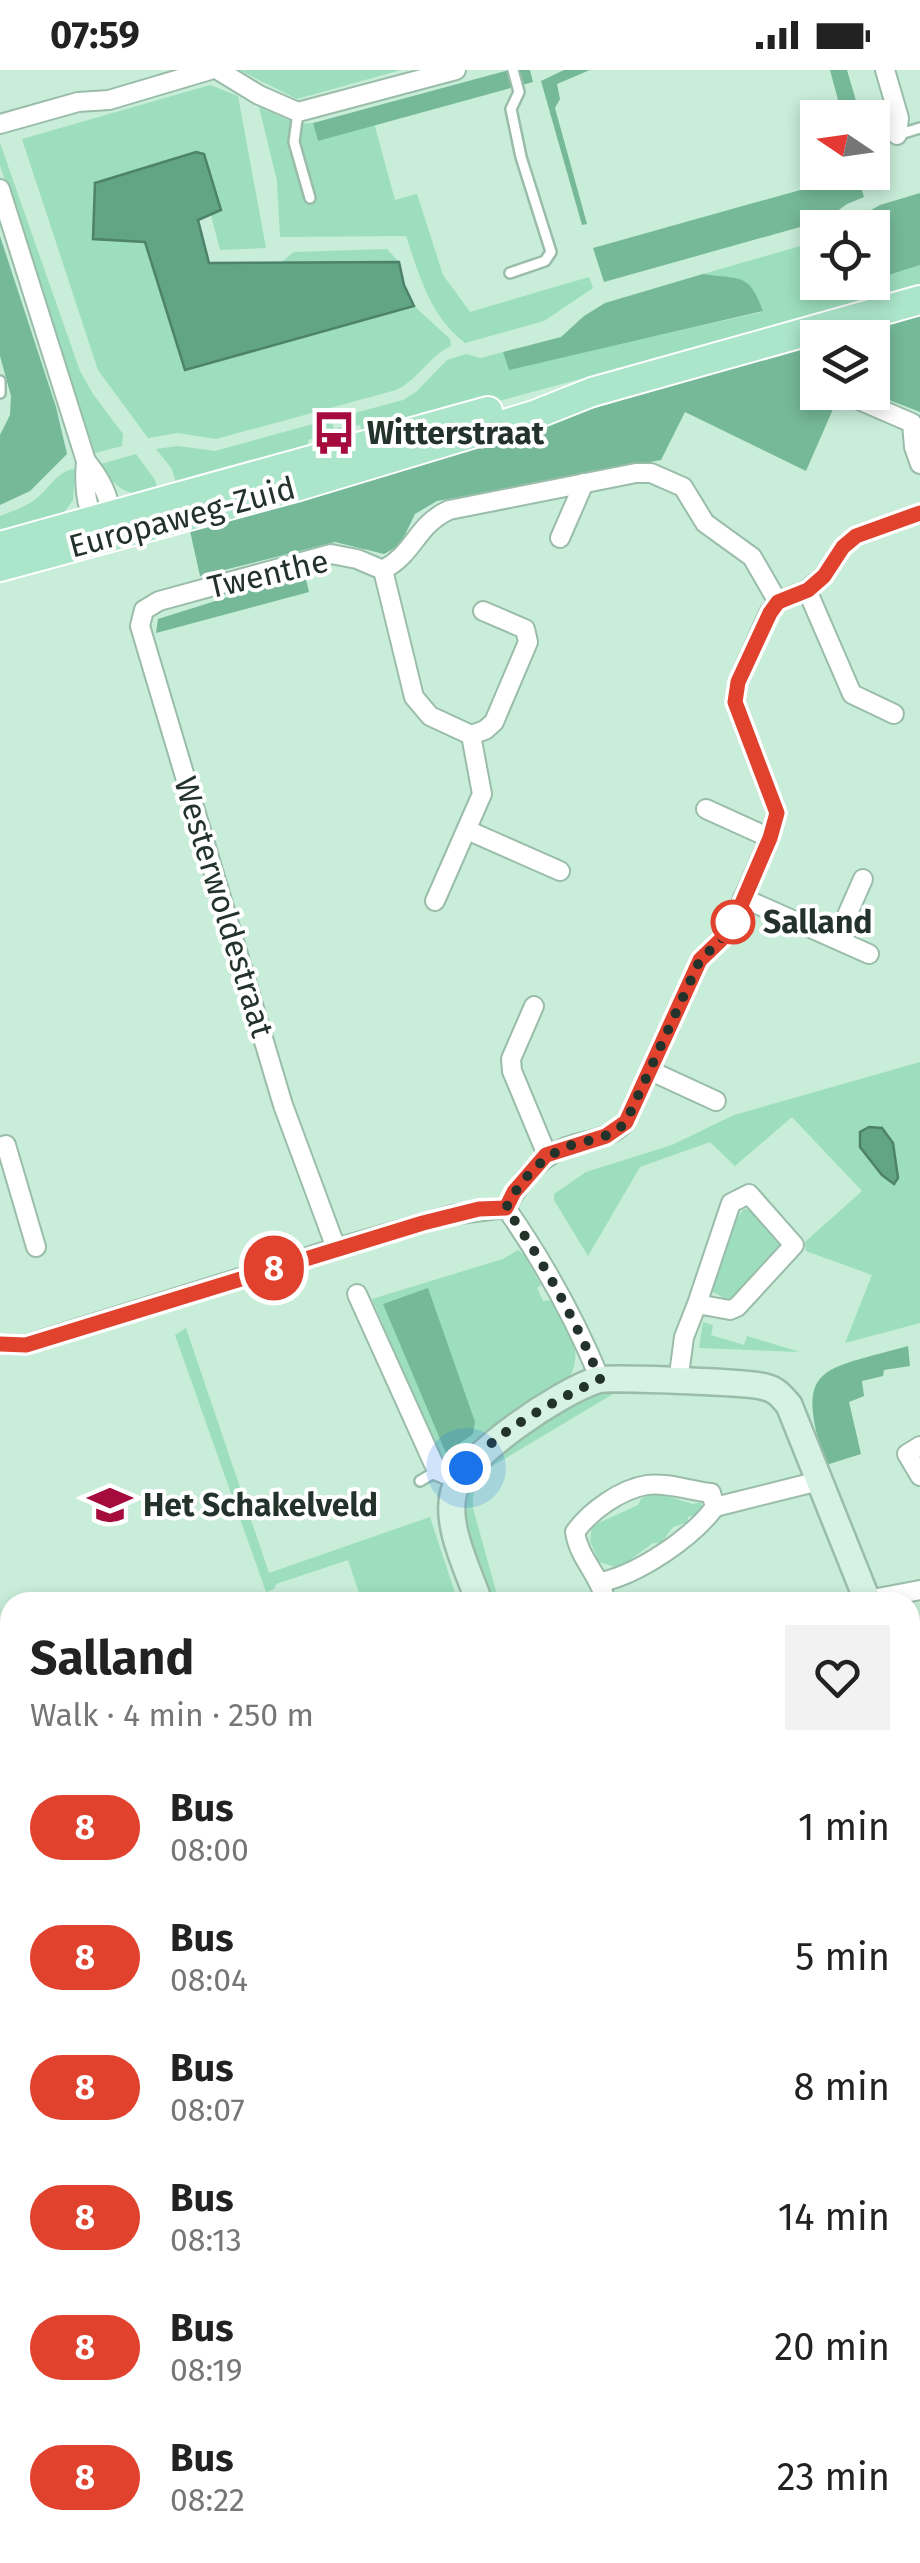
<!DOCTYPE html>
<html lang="en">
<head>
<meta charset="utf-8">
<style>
  body { margin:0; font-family:"Fira Sans",sans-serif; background:#f2f2f2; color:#222; height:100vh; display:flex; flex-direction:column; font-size:38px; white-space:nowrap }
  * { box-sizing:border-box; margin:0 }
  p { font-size:32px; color:#767676 }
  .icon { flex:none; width:55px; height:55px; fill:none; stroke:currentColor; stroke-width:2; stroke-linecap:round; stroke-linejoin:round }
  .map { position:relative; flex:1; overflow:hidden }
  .drawer { position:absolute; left:0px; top:1522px; width:920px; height:972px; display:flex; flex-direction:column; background:#fff; border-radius:30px 30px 0 0; box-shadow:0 5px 15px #0003 }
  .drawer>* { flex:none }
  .badge { padding:0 20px; border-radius:32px; font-size:35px; line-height:65px }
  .needle { width:65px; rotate:283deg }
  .tools { position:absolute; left:800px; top:30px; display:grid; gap:20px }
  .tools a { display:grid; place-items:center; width:90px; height:90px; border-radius:0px; background:#fff; box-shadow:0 5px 15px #0003; font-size:50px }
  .you { position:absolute; width:50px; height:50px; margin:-25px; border:8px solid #fff; border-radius:50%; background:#1a73e8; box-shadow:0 0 0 15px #1a73e833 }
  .map>.badge { position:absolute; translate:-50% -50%; box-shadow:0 0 0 5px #fff }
  .round { display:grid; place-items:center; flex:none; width:105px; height:105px; border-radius:0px; background:#f2f2f2 }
  .head { display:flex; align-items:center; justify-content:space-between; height:170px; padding:0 30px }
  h1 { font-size:48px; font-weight:700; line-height:75px }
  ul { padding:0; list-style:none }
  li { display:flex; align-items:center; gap:30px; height:130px; padding:0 30px }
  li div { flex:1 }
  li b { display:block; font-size:38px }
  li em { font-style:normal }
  li .badge { min-width:110px; font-weight:700; text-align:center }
  .status { display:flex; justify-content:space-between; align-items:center; height:70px; padding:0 50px; background:#fff; direction:ltr }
  .status svg { height:28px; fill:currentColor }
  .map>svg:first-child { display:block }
  .green { fill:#9cdebd }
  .forest { fill:#75b998 }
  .water { fill:#61a585; stroke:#4e826a; stroke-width:2.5 }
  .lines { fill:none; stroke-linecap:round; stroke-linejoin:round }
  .stream { stroke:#4e826a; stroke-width:6 }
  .lane-casing { stroke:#9abdaa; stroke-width:14 }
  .street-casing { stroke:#9abdaa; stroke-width:22 }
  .secondary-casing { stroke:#9abdaa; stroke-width:30 }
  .primary-casing { stroke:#fff; stroke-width:32 }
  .highway-casing { stroke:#fff; stroke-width:38 }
  .lane { stroke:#fff; stroke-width:9 }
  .street { stroke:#fff; stroke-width:18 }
  .secondary { stroke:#d5f2e4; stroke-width:25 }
  .primary { stroke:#abe5ca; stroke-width:28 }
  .highway { stroke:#73d3a6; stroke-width:32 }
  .line-casing { stroke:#fff; stroke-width:22 }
  .line { stroke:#e0422e; stroke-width:15 }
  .walk { stroke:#23322a; stroke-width:10; stroke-dasharray:0 18 }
  .stop-dot { fill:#fff; stroke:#e0422e; stroke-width:5 }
  .labels { text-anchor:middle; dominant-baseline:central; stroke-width:8; stroke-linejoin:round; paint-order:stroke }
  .poi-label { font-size:32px; font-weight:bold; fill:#23322a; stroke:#fff; text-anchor:start }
  .street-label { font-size:32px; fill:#23322a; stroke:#fff }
  .stop-label { font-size:32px; font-weight:bold; fill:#23322a; stroke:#fff; text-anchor:start }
</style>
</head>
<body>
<div class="status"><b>07:59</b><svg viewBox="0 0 49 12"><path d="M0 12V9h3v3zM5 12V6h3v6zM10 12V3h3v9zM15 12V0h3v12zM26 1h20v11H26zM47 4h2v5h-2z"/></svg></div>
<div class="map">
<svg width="920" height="2493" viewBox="0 0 920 2493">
  <rect width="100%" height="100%" fill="#c8edd9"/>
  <!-- green -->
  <g class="green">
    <polygon points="239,0 401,0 297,29"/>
    <path d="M210,15L238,26L266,178L220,180L211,145L221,140L145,171L365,251L414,236L450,269L451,276C429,286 418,310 396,320L216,369L178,363L148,368L98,300L22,69Z"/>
    <path d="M259,37L297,54L313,53L318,71L374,53L395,130L417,124L443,205L470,242L589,207L593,218L544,251L465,273C430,246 420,207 406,166L280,167L277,111Z"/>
    <polygon points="0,73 80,301 93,324 123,364 122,376 95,383 0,95"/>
    <path d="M811,173L804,194L817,207L818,212H872L873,210L920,195V218L439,347L361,360L360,355L354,356L351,344L403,330L416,322L447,290L466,284L481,288L503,282L509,299L762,242C753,204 737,210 703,204Z"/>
    <polygon points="387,179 399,192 279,194 294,182"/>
    <polygon points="331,349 334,359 349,355 350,358 317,363 317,367 308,370 309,375 178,419 172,399 156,379 178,376 215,381"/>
    <path d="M136,384L155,410L159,426C130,426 115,421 101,394Z"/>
    <path d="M75,399L73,430L60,448L0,470V446C13,441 26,437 37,428C51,417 57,401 75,399Z"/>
    <polygon points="920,992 920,1253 845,1273 872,1205 806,1181 805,1172 862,1121 792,1047 735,1096 710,1072 640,1097 588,1186 554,1130 554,1124 586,1102 672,1075 734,1045"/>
    <polygon points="744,1139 751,1140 781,1171 781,1177 733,1228 726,1229 713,1222 712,1216 734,1151"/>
    <path d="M518,1180L524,1185L541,1215L537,1218L543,1231L551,1230C568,1259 586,1278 568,1311L455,1395L447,1394L440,1388L372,1229L503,1189Z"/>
    <polygon points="703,1252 713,1255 711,1265 744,1275 747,1266 800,1282 699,1278"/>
    <polygon points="186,1258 269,1503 430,1447 458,1532 362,1532 348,1490 276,1514 274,1519 266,1522 175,1265"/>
    <path d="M608,1320L618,1321L489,1398C476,1410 472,1421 473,1438L499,1532H491L466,1454L467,1419L482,1394L593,1323Z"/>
    <polygon points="653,1422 693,1434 701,1432 704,1442 688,1447 688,1452 673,1457 661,1473 653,1473 619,1498 599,1492 590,1471 592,1456 638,1435 641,1429"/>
    <polygon points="0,1791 10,1792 10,1994 0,1992"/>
    <polygon points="910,2163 920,2165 920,2231 910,2230"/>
    <polygon points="0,2192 10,2194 10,2485 29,2485 16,2493 0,2493"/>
    <polygon points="411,2485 764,2485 766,2493 416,2493"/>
  </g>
  <!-- forest -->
  <g class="forest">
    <polygon points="509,0 530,0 533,12 318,71 313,53"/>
    <polygon points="564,0 590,0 557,14 560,29 555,38 587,154 582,155 541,11"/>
    <polygon points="830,0 847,0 859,41 842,45"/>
    <polygon points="857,104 864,127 847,134 825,150 604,212 593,178"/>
    <polygon points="920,123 920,195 873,210 872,158 841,157 880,135"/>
    <polygon points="0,166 56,337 67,384 30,421 0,435 0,365 10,345 11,326 0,286"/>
    <path d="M703,204C741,210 749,202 763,241L509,300L503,282L561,267L584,246L605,233Z"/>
    <polygon points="920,244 920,342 871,323 872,268 835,268"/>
    <polygon points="817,273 818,322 840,323 806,401 685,342 661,390 437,431 415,444 400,475 384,484 335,472 200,506 188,452 393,397"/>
    <polygon points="301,504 305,505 309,522 156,563 158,549"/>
    <polygon points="428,1218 475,1352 473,1364 446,1383 383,1234"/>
    <path d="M908,1276L910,1296L884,1300L883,1306L862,1311L864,1326L849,1332L861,1384L826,1395C793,1293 821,1301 908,1276Z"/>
    <polygon points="914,1673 920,1685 920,1831 910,1827 910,1675"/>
    <polygon points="910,1930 920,1935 920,2165 910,2163"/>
    <polygon points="0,1992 10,1994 10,2065 0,2064"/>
    <polygon points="29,2485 411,2485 416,2493 16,2493"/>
  </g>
  <!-- water -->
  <g class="water">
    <polygon points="196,82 204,84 221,140 198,150 209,193 399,192 404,215 414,236 185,300 145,172 93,169 95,113"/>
    <polygon points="869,1057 882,1058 893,1073 898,1108 894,1114 882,1105 860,1077 860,1062"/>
  </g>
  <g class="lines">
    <!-- stream -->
    <g class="stream">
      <polyline points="0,2082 10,2084"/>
      <polyline points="910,2168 920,2170"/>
      <polyline points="0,2246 10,2247"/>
      <polyline points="0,2271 10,2272"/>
      <polyline points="910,2357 920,2358"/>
      <polyline points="14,2493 25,2488"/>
    </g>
    <!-- lane casing -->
    <g class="lane-casing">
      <g id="lane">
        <polyline points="298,42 294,72 310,128"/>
        <polyline points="872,56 899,48"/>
        <polyline points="897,65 920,58"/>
        <polyline points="510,203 545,191 551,182 521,87 511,39 519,22 513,0"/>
        <polyline points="0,311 0,323"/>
        <polyline points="420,1411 437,1401"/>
      </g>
    </g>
    <!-- street casing -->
    <g class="street-casing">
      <g id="street">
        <polyline points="218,0 259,25 298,42 456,0"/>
        <polyline points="885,0 899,48 897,65"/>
        <polyline points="0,54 78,32 109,30 210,0"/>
        <path d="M0,119L86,391C84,413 85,440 99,457"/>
        <polyline points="845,324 912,353 914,377 920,394"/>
        <path d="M86,391C100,408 113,429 110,453"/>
        <polyline points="560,468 584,413"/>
        <path d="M383,500C416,482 415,456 449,440L636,403H651L683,417L705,453L752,487L778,532"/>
        <polyline points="807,520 852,624 894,644"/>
        <polyline points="471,665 485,660 494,652 528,572 525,559 483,541"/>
        <polyline points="706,739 770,768"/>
        <polyline points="467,760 560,801"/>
        <polyline points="743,828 869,884"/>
        <polyline points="837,868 863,809"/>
        <polyline points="534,936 511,989 512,1001 547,1085"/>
        <polyline points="651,1001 716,1031"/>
        <polyline points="0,1077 6,1075 36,1177"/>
        <path d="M506,1138C521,1109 543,1083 575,1074C595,1069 612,1067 626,1052L700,890L729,861L770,768L777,743L735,632L738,612L769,543L778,532L807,520L824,506L843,477L856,466L920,443"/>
        <path d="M506,1138C543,1191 575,1249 600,1309"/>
        <polyline points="336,1178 283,1035 140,556 144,540 159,531 331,484 357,489 383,500 414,627 430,646 471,665 482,724 435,831"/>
        <polyline points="357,1224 437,1401 459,1410"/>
        <polyline points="0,1274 25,1275 336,1178 452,1145 506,1138"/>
        <polyline points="678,1312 684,1267 697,1234 730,1240 737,1237 794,1175 749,1124 731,1133 697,1234"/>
        <polyline points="920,1376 907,1384 920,1406"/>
        <path d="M602,1512C640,1503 692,1468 715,1437"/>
        <polyline points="867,1530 920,1520"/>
        <path d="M606,1532C600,1505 579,1489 575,1462C590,1441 621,1419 647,1415C665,1412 692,1421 711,1423L715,1437L819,1411"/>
      </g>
    </g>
    <!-- secondary casing -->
    <g class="secondary-casing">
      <g id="secondary">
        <path d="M479,1532C469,1501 444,1455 454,1421C466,1384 560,1322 597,1310C608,1307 751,1312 765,1317C776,1319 782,1327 789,1335L868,1532"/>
        <polyline points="910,1635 920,1659"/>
        <polyline points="0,1716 10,1717"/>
        <polyline points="910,1884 920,1889"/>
      </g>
    </g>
    <!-- primary casing -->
    <g class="primary-casing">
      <g id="primary">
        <polyline points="0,476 488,341"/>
        <polyline points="0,497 299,416 534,345 592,322 920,230"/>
      </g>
    </g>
    <!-- highway casing -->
    <g class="highway-casing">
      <g id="highway">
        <polyline points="0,2132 10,2134"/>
        <polyline points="0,2171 10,2173"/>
        <polyline points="910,2255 920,2256"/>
        <polyline points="910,2295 920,2296"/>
      </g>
    </g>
    <!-- lane -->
    <use href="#lane" class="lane"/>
    <!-- street -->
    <use href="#street" class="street"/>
    <!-- secondary -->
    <use href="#secondary" class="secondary"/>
    <!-- primary -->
    <use href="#primary" class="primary"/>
    <!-- highway -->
    <use href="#highway" class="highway"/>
  </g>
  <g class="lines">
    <!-- line casing -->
    <g class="line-casing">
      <polyline id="line" points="0,1274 26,1275 423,1153 479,1139 506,1138 514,1122 546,1085 606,1066 626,1052 700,890 730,861 770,768 777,743 735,632 738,612 770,543 778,532 808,520 824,506 843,477 856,466 920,443"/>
    </g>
    <!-- line -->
    <use href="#line" class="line"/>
    <!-- walk -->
    <path class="walk" d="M466,1398C496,1361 557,1330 600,1309C575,1249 543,1191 506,1138C521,1109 543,1084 575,1074C595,1069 612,1067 626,1052L700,890L730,861L733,852"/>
  </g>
  <!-- icons -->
  <defs>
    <g id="bus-bare" transform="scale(3.45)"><path d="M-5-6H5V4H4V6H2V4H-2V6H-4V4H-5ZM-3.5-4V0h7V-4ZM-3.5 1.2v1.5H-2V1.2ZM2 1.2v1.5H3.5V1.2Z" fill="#a50b3d" stroke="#fff" stroke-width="2.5" paint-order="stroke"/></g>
    <g id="school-bare" transform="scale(3.45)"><path d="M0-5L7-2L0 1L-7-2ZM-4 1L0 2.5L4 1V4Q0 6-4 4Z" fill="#a50b3d" stroke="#fff" stroke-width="2.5" paint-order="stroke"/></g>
  </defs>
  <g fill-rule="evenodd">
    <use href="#bus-bare" x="334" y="363"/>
    <use href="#school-bare" x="110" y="1435"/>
  </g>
  <!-- markers -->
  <circle class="stop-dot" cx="733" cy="852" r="20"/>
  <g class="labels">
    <!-- poi labels -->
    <g class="poi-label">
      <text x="367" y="363">Witterstraat</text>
      <text x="143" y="1435">Het Schakelveld</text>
    </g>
    <!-- street labels -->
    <g class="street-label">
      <text transform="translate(182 447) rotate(-15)">Europaweg-Zuid</text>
      <text transform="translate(268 504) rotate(-13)">Twenthe</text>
      <text transform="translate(224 837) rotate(73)">Westerwoldestraat</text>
    </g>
    <!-- stop labels -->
    <g class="stop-label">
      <text x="763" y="852">Salland</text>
    </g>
  </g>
</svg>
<div class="tools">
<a><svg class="needle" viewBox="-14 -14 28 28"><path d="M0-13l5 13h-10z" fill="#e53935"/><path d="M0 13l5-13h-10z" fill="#767676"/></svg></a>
<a><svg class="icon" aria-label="locate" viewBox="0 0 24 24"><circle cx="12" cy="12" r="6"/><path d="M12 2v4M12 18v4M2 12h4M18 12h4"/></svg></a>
<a><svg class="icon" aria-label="layers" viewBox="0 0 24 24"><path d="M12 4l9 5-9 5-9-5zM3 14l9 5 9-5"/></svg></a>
</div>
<div class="you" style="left:466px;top:1398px"></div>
<b class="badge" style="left:274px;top:1198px;background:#e0422e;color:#fff">8</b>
<section class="drawer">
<div class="head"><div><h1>Salland</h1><p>Walk · 4 min · 250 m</p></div><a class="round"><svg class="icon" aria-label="heart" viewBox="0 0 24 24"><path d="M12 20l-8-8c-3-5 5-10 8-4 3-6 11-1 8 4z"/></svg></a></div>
<ul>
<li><span class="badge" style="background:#e0422e;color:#fff">8</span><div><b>Bus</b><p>08:00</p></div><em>1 min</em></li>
<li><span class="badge" style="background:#e0422e;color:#fff">8</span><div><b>Bus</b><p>08:04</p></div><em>5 min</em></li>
<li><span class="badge" style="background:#e0422e;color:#fff">8</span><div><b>Bus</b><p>08:07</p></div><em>8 min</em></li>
<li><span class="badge" style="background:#e0422e;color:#fff">8</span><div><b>Bus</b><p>08:13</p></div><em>14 min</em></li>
<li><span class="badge" style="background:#e0422e;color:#fff">8</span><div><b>Bus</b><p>08:19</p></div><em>20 min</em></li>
<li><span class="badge" style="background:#e0422e;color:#fff">8</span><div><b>Bus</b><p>08:22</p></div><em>23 min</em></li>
</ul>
</section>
</div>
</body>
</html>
